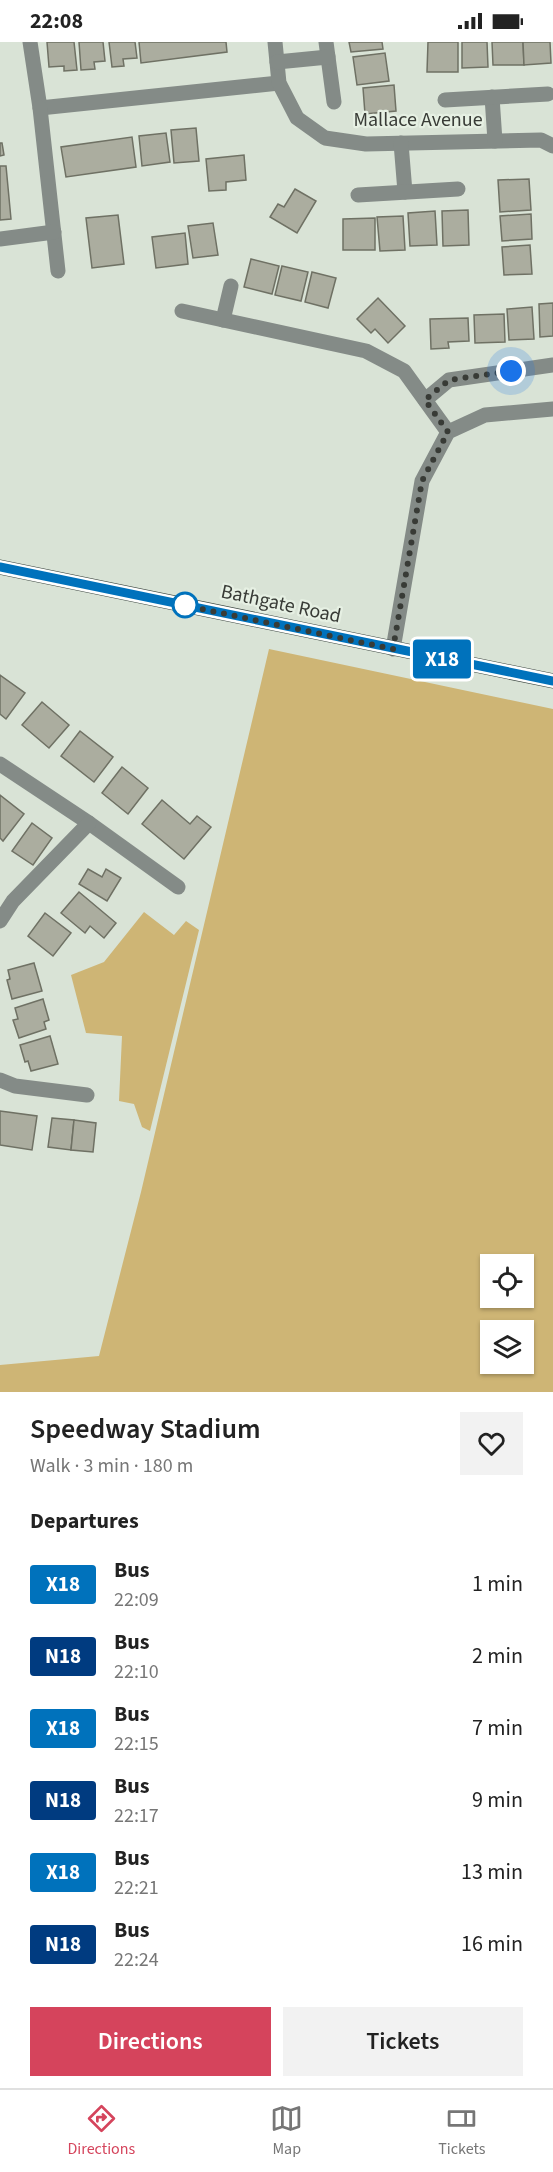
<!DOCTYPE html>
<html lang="en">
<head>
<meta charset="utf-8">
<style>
  body { margin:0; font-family:"Source Sans 3",sans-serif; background:#f2f2f2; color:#222; height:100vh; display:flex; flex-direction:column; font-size:22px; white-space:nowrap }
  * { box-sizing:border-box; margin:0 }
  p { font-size:20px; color:#767676 }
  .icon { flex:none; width:33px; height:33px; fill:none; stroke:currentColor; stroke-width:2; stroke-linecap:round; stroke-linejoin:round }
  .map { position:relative; height:1350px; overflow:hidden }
  .side { display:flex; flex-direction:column; background:#fff; flex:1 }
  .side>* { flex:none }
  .badge { padding:0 12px; border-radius:4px; font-size:21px; line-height:39px }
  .buttons { position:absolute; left:480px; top:1212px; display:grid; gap:12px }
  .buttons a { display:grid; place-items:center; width:54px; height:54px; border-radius:0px; background:#fff; box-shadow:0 2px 4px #0004; font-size:30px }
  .you { position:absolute; width:30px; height:30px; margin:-15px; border:4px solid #fff; border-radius:50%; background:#1a73e8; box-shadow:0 0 0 9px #1a73e833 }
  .map>.badge { position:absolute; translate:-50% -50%; box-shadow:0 0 0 3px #fff }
  h2 { padding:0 30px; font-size:22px; line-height:54px }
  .round { display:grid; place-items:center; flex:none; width:63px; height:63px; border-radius:0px; background:#f2f2f2 }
  .headline { display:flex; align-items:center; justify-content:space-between; height:102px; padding:0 30px }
  h1 { font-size:28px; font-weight:600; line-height:45px }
  .action { display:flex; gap:12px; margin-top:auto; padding:12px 30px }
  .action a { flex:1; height:69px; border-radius:0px; background:#d5445c; color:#fff; font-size:24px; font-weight:600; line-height:69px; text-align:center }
  .action a+a { background:#f2f2f2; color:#222 }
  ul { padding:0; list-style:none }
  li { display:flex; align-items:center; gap:18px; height:72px; padding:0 30px }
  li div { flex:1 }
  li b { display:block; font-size:22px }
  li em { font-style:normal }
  li .badge { min-width:66px; font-weight:700; text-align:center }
  .status { display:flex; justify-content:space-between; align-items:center; height:42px; padding:0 30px; background:#fff; direction:ltr }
  .status svg { height:16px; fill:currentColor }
  .tabs { display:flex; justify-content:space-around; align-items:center; height:84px; border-top:2px solid #e0e0e0; background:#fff; font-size:16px; color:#767676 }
  .tabs a { display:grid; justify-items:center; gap:3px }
  .tabs .on { color:#d5445c }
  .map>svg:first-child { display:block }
  .green { fill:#ceb575; fill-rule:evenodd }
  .building { fill:#abad9f; stroke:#6f7164; stroke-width:1.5 }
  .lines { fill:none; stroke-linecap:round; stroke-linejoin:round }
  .minor { stroke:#848b87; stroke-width:15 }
  .major { stroke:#3c4741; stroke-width:15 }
  .line-casing { stroke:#fff; stroke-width:14 }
  .line { stroke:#0072bc; stroke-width:9 }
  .walk { stroke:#383b36; stroke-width:6; stroke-dasharray:0 10.8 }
  .stop-dot { fill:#fff; stroke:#0072bc; stroke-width:3 }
  .labels { text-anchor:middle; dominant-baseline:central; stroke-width:4.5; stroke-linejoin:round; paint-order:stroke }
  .street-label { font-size:20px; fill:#383b36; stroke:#e6f0e3 }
</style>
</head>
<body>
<div class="status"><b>22:08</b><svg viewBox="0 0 49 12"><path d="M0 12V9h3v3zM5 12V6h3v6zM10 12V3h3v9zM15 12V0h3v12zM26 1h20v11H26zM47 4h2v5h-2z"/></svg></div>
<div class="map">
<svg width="553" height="1350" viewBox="0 0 553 1350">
  <rect width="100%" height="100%" fill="#d9e3d6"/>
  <!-- green -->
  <g class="green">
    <path d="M269,607L553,667V1350H0V1323L99,1314L141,1150ZM524,1222V1256H490V1222ZM524,1288V1322H490V1288Z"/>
    <polygon points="144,870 174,893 186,879 199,888 150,1089 142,1085 134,1062 119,1059 122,994 86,991 71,933 104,920"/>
  </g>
  <!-- building -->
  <g class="building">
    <polygon points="47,0 74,0 77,28 64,29 64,24 49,25"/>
    <polygon points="79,0 103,0 105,19 94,20 95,27 81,28"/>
    <polygon points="109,0 135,0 137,16 123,17 124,24 112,25"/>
    <polygon points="139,0 226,0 227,10 141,21"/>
    <polygon points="349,0 382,0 383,7 351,10"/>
    <polygon points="428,0 458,0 458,30 427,30"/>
    <polygon points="462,0 487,0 488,25 462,26"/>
    <polygon points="492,0 523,0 524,23 493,23"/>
    <polygon points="523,0 550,0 551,21 524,23"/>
    <polygon points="385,11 389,39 357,43 353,15"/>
    <polygon points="394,43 396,69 365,72 363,46"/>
    <polygon points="196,86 199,119 174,121 171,88"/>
    <polygon points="166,91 170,120 142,124 139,94"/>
    <polygon points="132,95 136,125 66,135 61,105"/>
    <polygon points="0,101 2,101 4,113 0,114"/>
    <polygon points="244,113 246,138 226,140 226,148 209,149 206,117"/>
    <polygon points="0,124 6,124 11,177 0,178"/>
    <polygon points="529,137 531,168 500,170 498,138"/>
    <polygon points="295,147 316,159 297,191 270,175 278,162 284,165"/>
    <polygon points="468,168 469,203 443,204 442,169"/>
    <polygon points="435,169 437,203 410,204 408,171"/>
    <polygon points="531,172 532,197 502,199 500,174"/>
    <polygon points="118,173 124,222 92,226 86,176"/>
    <polygon points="403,174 405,208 380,209 377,175"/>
    <polygon points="375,176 375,208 343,208 343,177"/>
    <polygon points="213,181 218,213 193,216 188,184"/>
    <polygon points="185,191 188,222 156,226 152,195"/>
    <polygon points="530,203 532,232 504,233 502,205"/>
    <polygon points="251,217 279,224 272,252 244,245"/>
    <polygon points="282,224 308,230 301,259 275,253"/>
    <polygon points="312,230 336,236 328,266 305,260"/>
    <polygon points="378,256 405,284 388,301 375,287 371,291 357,277"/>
    <polygon points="553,261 553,294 540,295 539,262"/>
    <polygon points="532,265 534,297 509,298 507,267"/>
    <polygon points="504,272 505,300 475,301 474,273"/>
    <polygon points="468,276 469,299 448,300 449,306 431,307 430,277"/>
    <polygon points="0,633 25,651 6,677 0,672"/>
    <polygon points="42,660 69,683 49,706 22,683"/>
    <polygon points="80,689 113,715 94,740 61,714"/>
    <polygon points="122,725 148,746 128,772 102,751"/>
    <polygon points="0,753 24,772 3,799 0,796"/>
    <polygon points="162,758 190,782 197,774 211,785 184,817 142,782"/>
    <polygon points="32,781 52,796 33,823 12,809"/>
    <polygon points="88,827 102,835 106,827 121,836 107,859 79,842"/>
    <polygon points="79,850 116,881 104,896 90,884 85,891 61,871"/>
    <polygon points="45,871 71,891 53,914 28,894"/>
    <polygon points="34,921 42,949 12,957 7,938 10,937 8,928"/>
    <polygon points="43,957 49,978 44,980 46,987 19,996 13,978 18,977 15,966"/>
    <polygon points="50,994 58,1022 31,1029 28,1019 25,1020 20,1003"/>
    <polygon points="0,1069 37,1074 32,1108 0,1103"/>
    <polygon points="52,1076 74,1078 71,1108 48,1105"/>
    <polygon points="74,1078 96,1081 93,1110 71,1108"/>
  </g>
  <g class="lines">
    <!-- minor -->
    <g class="minor">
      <polyline points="30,0 40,66 279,41"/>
      <polyline points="275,0 279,41 297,76 325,96 366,102 541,98 553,104"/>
      <polyline points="326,0 334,60"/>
      <polyline points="277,20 328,15"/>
      <polyline points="492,55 495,99"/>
      <polyline points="445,58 548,52"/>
      <polyline points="40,66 58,229"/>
      <polyline points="401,101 405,150"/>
      <polyline points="358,153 458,147"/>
      <polyline points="0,197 54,190"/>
      <polyline points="182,269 366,309 404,329 448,390"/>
      <polyline points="223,278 231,244"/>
      <polyline points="425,358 449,338 553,323"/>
      <polyline points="393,607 422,439 448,390 485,373 553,367"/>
      <polyline points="0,722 89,781 178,845"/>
      <polyline points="0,879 13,859 89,781"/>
      <polyline points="0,1038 15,1044 87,1053"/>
    </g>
    <!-- major -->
    <polyline class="major" points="0,525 553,639"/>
  </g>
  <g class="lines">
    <!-- line casing -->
    <g class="line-casing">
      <polyline id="line" points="0,525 553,639"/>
    </g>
    <!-- line -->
    <use href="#line" class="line"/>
    <!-- walk -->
    <polyline class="walk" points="185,563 178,562 393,607 422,439 448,390 425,358 449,338 511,329"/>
  </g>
  <!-- markers -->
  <circle class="stop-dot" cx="185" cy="563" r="12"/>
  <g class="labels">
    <!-- street labels -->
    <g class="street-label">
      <text x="418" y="78">Mallace Avenue</text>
      <text transform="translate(281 562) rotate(12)">Bathgate Road</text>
    </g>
  </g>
</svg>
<div class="buttons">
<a><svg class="icon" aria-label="locate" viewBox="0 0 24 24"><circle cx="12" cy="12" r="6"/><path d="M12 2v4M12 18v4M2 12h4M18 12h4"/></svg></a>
<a><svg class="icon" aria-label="layers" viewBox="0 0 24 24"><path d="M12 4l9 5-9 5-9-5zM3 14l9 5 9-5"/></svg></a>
</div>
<div class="you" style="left:511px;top:329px"></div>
<b class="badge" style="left:442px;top:617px;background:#0072bc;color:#fff">X18</b>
</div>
<section class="side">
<div class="headline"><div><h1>Speedway Stadium</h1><p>Walk · 3 min · 180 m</p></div><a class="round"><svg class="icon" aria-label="heart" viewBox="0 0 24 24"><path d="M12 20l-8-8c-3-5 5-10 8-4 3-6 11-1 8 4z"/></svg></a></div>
<h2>Departures</h2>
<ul>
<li><span class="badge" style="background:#0072bc;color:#fff">X18</span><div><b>Bus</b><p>22:09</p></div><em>1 min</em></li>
<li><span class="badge" style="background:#003b80;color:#fff">N18</span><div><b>Bus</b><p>22:10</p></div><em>2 min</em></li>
<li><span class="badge" style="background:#0072bc;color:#fff">X18</span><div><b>Bus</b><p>22:15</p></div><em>7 min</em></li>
<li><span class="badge" style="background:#003b80;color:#fff">N18</span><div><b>Bus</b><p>22:17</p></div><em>9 min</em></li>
<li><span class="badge" style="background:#0072bc;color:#fff">X18</span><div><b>Bus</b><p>22:21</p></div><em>13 min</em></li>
<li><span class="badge" style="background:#003b80;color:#fff">N18</span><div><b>Bus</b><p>22:24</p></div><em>16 min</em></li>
</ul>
<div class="action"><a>Directions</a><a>Tickets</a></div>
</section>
<nav class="tabs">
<a class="on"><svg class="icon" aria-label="directions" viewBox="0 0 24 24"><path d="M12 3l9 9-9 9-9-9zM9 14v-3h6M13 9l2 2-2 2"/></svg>Directions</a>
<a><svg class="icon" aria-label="map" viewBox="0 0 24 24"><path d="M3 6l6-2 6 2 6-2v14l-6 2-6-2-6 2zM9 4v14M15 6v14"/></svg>Map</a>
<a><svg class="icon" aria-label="tickets" viewBox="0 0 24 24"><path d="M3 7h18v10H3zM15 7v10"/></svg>Tickets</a>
</nav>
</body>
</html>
